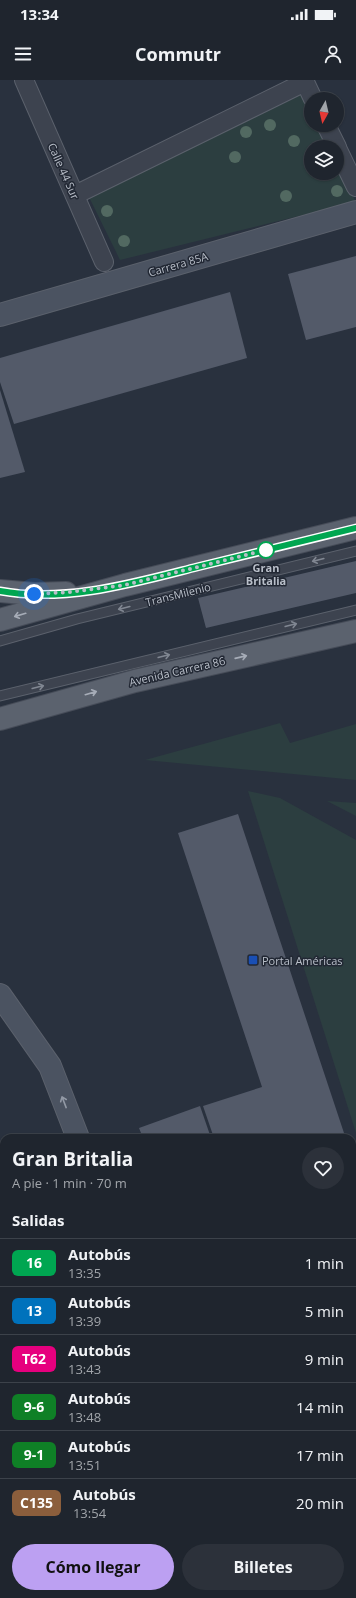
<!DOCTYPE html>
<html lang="es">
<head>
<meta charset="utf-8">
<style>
  body { margin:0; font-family:"Open Sans",sans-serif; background:#2c313a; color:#f1f3f6; height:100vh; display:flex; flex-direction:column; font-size:15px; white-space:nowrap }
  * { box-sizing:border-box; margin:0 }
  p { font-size:13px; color:#a1a5aa }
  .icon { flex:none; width:22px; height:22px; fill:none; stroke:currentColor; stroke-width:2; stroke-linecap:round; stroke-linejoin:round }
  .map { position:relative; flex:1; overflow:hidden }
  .side { position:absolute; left:0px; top:1054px; width:356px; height:464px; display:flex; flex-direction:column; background:#1f252e; border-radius:12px 12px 0 0; box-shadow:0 1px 3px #0004,0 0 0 1px #3c424a }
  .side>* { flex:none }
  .badge { padding:0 8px; border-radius:6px; font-size:14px; line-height:26px }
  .needle { width:26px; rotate:188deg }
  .buttons { position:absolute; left:304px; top:12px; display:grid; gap:8px }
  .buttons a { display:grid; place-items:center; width:40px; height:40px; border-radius:50%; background:#1f252e; box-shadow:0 1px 3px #0004,0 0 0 1px #3c424a; font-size:20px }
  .you { position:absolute; width:20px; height:20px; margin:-10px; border:3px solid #fff; border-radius:50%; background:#1a73e8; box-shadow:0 0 0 6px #1a73e833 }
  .map>.badge { position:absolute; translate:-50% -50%; box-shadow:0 0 0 2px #fff }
  h2 { padding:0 12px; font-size:15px; line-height:36px }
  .round { display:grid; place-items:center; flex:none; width:42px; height:42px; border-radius:21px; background:#2c313a }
  .summary { display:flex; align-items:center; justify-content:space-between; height:68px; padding:0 12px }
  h1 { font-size:19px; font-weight:700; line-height:30px }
  .action { display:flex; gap:8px; margin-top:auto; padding:8px 12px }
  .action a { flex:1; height:46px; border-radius:24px; background:#bca0f2; color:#111; font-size:16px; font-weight:700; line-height:46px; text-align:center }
  .action a+a { background:#2c313a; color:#f1f3f6 }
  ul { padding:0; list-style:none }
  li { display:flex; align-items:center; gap:12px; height:48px; padding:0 12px; border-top:1px solid #3c424a }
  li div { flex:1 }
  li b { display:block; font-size:15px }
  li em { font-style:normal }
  li .badge { min-width:44px; font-weight:700; text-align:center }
  .status { display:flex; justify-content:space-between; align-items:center; height:28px; padding:0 20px; background:#1f252e; direction:ltr }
  .status svg { height:11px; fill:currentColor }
  header { display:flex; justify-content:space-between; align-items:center; height:52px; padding:0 12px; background:#1f252e; font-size:18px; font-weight:700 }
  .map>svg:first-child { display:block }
  .green { fill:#2c3e40 }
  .building { fill:#535a69 }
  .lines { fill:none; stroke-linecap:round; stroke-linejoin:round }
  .lane-casing { stroke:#5b616c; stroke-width:11 }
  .street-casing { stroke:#5b616c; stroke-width:20 }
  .secondary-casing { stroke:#5b616c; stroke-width:24 }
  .primary-casing { stroke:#464c58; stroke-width:24 }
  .lane { stroke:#3d434f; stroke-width:9 }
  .street { stroke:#3d434f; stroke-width:18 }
  .secondary { stroke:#4b5361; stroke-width:22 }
  .primary { stroke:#5b626e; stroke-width:22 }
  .tree { fill:#526961 }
  .oneway { stroke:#818792 }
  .oneway2 { stroke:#a6acb7 }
  .oneway3 { stroke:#9299a5 }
  .line-casing { stroke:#fff; stroke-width:9 }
  .line { stroke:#00a651; stroke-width:6 }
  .walk { stroke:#b9bfc9; stroke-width:4; stroke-dasharray:0 7.2 }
  .stop-dot { fill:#fff; stroke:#00a651; stroke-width:2 }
  .transit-dot { fill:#1a4fb4; stroke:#222834; stroke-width:1.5 }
  .labels { text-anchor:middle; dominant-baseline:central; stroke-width:3; stroke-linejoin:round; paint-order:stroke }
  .street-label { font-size:11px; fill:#b9bfc9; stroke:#222834 }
  .stop-label { font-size:11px; font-weight:bold; fill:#b9bfc9; stroke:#222834 }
  .poi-label { font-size:11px; fill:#b9bfc9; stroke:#222834; text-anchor:start }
</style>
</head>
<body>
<div class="status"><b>13:34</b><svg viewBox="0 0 49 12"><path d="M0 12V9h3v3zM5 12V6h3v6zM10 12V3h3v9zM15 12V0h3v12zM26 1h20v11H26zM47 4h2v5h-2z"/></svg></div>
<header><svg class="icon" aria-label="menu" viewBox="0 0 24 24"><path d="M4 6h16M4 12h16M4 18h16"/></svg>Commutr<svg class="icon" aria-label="person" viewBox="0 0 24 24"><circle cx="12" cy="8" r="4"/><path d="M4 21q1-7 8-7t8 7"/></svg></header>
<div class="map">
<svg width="356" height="1518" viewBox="0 0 356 1518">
  <rect width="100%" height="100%" fill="#29313e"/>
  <!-- green -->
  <g class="green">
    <polygon points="301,15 311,34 311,45 317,45 328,67 311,67 311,93 337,93 337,85 356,122 120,180 89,117"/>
    <polygon points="280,643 290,663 356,644 356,700 145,680"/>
    <polygon points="248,711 280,718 356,760 356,1053"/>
    <polygon points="327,721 356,723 356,736"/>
    <polygon points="352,1328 356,1340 356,1387 352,1376"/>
  </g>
  <!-- building -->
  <g class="building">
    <polygon points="356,176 356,247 306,260 288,194"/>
    <polygon points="230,212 247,278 14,344 0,302 0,278"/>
    <polygon points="0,310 25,392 0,398"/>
    <polygon points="356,481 356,513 206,548 198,518"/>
    <polygon points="238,734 345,1056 339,1058 214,1058 203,1026 262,1007 178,753"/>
    <polygon points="200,1026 211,1058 143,1058 139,1048"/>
    <polygon points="352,1451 356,1462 356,1518 308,1518 307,1514 352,1514"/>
  </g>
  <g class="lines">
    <!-- lane casing -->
    <g class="lane-casing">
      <g id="lane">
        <polyline points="0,561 77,539 356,471"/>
        <polyline points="0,616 356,530"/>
        <polyline points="352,1093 356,1090"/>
        <polyline points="352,1233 356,1244"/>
      </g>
    </g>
    <!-- street casing -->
    <g class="street-casing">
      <g id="street">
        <polyline points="24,0 104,182"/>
        <polyline points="304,0 313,19"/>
        <polyline points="326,45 337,67"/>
        <polyline points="337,68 356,107"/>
        <polyline points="75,115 305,2"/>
        <polyline points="0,1127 4,1125"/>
        <polyline points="0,1237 4,1236"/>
        <polyline points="0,1349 4,1347"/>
        <polyline points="0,1467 4,1465"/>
      </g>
    </g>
    <!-- secondary casing -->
    <g class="secondary-casing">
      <g id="secondary">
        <polyline points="0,235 356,132"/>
        <polyline points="0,915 50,986 78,1058"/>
        <polyline points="190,1514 191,1518"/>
        <polyline points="241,1514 243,1518"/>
      </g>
    </g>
    <!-- primary casing -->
    <g class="primary-casing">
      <g id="primary">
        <polyline points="0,511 34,514 66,513"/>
        <polyline points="0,540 125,505 356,448"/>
        <polyline points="0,639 135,601 356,551"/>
      </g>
    </g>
    <!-- lane -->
    <use href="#lane" class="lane"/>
    <!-- street -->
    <use href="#street" class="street"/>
    <!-- secondary -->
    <use href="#secondary" class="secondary"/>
    <!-- primary -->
    <use href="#primary" class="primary"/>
  </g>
  <!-- trees -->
  <g class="tree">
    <circle cx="270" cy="45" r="6"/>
    <circle cx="246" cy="52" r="6"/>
    <circle cx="294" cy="61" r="6"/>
    <circle cx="235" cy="77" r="6"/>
    <circle cx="337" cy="111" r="6"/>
    <circle cx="286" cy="116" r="6"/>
    <circle cx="107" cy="131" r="6"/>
    <circle cx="124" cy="161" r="6"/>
  </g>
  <!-- one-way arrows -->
  <defs><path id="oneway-shaft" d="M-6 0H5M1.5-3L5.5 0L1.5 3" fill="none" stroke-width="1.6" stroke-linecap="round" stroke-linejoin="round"/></defs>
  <g class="oneway">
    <use href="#oneway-shaft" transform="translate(318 480) rotate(166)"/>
    <use href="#oneway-shaft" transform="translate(124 528) rotate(166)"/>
    <use href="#oneway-shaft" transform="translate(291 545) rotate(-14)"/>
    <use href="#oneway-shaft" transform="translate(164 576) rotate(-14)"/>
    <use href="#oneway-shaft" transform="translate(38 607) rotate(-14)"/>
  </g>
  <g class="oneway2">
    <use href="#oneway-shaft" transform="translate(20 535) rotate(164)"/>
    <use href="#oneway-shaft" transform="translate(241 577) rotate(-13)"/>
    <use href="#oneway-shaft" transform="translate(91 613) rotate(-16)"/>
  </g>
  <use class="oneway3" href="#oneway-shaft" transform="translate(64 1022) rotate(-111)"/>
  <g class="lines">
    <!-- line casing -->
    <g class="line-casing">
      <path id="line" d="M0,511C66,523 134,503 197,487C250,474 303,461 356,448"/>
    </g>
    <!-- line -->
    <use href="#line" class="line"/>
    <!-- walk -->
    <polyline class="walk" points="34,514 70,512 125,505 266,470"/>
  </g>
  <!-- markers -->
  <circle class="stop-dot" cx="266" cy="470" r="8"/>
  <rect class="transit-dot" x="248" y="875" width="10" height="10" rx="2"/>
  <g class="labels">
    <!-- street labels -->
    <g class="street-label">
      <text transform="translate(64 91) rotate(66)">Calle 44 Sur</text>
      <text transform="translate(178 184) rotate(-16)">Carrera 85A</text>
      <text transform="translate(178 514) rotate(-14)">TransMilenio</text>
      <text transform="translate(177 591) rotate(-13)">Avenida Carrera 86</text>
    </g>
    <!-- stop labels -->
    <g class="stop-label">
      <text x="266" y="487">Gran<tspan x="266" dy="13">Britalia</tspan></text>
    </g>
    <!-- poi labels -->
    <g class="poi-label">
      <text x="262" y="880">Portal Américas</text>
    </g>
  </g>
</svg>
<div class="buttons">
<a><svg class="needle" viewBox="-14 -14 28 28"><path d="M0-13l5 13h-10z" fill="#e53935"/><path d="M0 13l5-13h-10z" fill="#a1a5aa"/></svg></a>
<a><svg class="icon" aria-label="layers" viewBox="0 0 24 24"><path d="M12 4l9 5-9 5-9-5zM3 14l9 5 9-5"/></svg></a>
</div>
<div class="you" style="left:34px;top:514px"></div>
<section class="side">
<div class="summary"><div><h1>Gran Britalia</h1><p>A pie · 1 min · 70 m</p></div><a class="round"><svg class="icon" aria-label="heart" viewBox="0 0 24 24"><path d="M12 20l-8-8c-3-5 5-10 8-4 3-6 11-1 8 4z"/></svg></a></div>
<h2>Salidas</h2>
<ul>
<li><span class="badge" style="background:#00a651;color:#fff">16</span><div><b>Autobús</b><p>13:35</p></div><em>1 min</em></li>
<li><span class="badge" style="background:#0072bc;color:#fff">13</span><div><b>Autobús</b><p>13:39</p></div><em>5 min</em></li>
<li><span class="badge" style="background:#e6007e;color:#fff">T62</span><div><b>Autobús</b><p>13:43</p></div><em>9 min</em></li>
<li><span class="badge" style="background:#0f8026;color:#fff">9-6</span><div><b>Autobús</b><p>13:48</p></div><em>14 min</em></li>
<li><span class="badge" style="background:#0f8026;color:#fff">9-1</span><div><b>Autobús</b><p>13:51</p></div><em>17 min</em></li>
<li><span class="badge" style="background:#8b5e3c;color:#fff">C135</span><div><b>Autobús</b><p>13:54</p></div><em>20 min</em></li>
</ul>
<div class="action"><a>Cómo llegar</a><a>Billetes</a></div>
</section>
</div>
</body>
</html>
